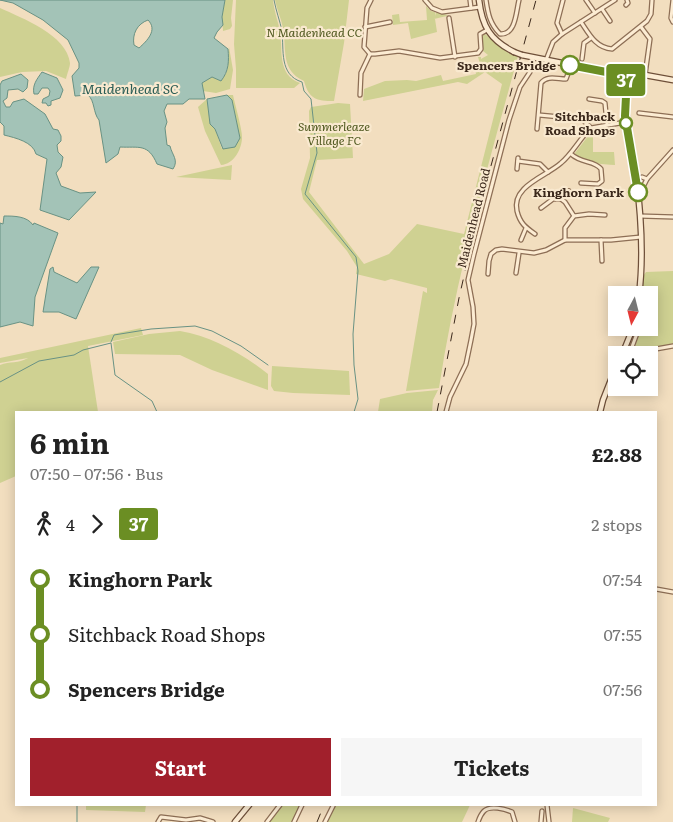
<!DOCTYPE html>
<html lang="en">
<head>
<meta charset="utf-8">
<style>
  body { margin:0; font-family:Literata,serif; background:#f6f6f6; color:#222; height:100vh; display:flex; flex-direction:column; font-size:19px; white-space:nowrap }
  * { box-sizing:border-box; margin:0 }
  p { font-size:16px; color:#767676 }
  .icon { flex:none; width:28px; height:28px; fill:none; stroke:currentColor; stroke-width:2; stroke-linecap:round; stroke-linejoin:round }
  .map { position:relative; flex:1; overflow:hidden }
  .side { position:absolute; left:15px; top:411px; width:642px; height:395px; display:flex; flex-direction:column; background:#fff; border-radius:0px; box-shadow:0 2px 12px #0003 }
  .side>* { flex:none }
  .badge { padding:0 10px; border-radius:4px; font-size:18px; line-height:32px }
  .needle { width:32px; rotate:187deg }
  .tools { position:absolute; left:608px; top:286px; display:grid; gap:10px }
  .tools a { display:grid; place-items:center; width:50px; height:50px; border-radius:0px; background:#fff; box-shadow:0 2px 12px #0003; font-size:25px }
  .map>.badge { position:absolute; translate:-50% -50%; box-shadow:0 0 0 2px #fff }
  .legs { display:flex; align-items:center; gap:8px; height:55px; padding:0 15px; font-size:16px }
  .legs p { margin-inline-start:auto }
  .head { display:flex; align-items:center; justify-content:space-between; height:85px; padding:0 15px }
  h1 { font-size:28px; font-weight:700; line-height:38px }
  .button { display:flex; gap:10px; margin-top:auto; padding:10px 15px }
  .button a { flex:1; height:58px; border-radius:0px; background:#a1202c; color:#fff; font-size:20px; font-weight:700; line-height:58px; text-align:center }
  .button a+a { background:#f6f6f6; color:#222 }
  ul { padding:0 15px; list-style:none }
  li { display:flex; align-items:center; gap:18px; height:55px; font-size:19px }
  li i { display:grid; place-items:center; width:8px; height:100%; margin:0 6px; background:currentColor }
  li i::after { content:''; width:12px; height:12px; margin:-6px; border:4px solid; border-radius:50%; background:#fff }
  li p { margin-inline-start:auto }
  li:first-child i { background:linear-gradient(#0000 50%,currentColor 0) }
  li:last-child i { background:linear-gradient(currentColor 50%,#0000 0) }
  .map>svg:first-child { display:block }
  .green { fill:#cfd192 }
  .water { fill:#a3c3b7; stroke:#699284; fill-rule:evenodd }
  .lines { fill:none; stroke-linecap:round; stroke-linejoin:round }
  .stream { stroke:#699284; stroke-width:1 }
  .street-casing { stroke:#8d6e55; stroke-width:5.5 }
  .secondary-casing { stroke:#6e4f39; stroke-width:7 }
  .street { stroke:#fcecd3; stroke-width:3 }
  .secondary { stroke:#fcecd3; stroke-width:4.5 }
  .rail { stroke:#3b281b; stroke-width:1; stroke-dasharray:9 9; stroke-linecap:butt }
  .secondary-bridge-casing { stroke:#6e4f39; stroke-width:7; stroke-linecap:butt }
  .secondary-bridge { stroke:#fcecd3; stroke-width:4.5 }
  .line-1-casing { stroke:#fff; stroke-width:11 }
  .line-1 { stroke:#6b8e23; stroke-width:8 }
  .stop-1-dot { fill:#fff; stroke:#6b8e23; stroke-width:2.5 }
  .labels { text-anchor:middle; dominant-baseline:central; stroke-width:4.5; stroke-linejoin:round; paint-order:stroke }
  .park-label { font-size:12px; font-style:italic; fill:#505920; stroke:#f9e9cf }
  .stop-label { font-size:12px; font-weight:bold; fill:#3b281b; stroke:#f9e9cf; text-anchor:end }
  .street-label { font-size:12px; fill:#3b281b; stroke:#f9e9cf }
  .water-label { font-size:14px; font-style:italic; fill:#295c54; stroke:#f9e9cf }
</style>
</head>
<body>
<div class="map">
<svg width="673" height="822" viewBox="0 0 673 822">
  <rect width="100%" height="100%" fill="#f2debf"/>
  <!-- green -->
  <g class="green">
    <polygon points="225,0 233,0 231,18 232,26 230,29 223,31 222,17"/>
    <path d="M236,0H273C274,11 278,21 280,31C283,50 277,75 300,83L294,88H236V69L234,44Z"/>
    <path d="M275,0H349L344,43L334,101C316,101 309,99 304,81C280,70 287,49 283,28C281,18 277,10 275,0Z"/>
    <polygon points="426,6 431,11 435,12 435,16 436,12 447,15 447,16 434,19 435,19 437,32 411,39 408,23 393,25 392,15 399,14 400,22 427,20"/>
    <path d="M0,8C22,18 67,35 70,63C70,67 67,74 66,79L46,71L22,72L0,77Z"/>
    <path d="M485,34L510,54L518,56C488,166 456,275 439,388L406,391L423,291L427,293V288L391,279L385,281L356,274L357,267L347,251L303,199L301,189L310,158L309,111L311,107L338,103L350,104L353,158L317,160L309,192L364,264L389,254L417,224L464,234L502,84L485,72L467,84L458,82L363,101L364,89L385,81L407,80L416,81L441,75L443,81L476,74L475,68L481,67L478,57H481V59L488,55L483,51L482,36Z"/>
    <path d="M229,47L233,70L230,89L216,93L203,91L202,83L212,77L221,81C232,68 226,60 229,47Z"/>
    <path d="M227,95H233C235,105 243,131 242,139C241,150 234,164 221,165L205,131L198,107L207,99L210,123L215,129L222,149L232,100Z"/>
    <path d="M592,131L595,133L593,137V152H614L615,165C602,164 584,164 575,155V153Z"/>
    <polygon points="232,165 231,180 176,177"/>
    <polygon points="673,271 673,344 634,350 641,328 649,328 649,295 642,295 643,276 646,272"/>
    <path d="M141,328L143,335L88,346L98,412H16V476L0,483V365C10,361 18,364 28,358L0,363V358Z"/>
    <path d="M180,331C211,336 243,354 268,374V390L212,370L180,355L115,354L113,342L149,334Z"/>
    <polygon points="272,366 349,371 350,395 293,393 274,391 271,386"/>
    <polygon points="438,390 433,400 432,412 378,412 380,399 407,393"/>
    <polygon points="86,805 146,805 145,812 86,810"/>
    <polygon points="280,805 301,805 292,822 267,822"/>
    <polygon points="335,805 470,805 462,822 327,822"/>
    <polygon points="573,808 610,818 608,822 572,822"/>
  </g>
  <!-- water -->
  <g class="water">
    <path d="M0,0H225L222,17L223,25L217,32L214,38L228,49C229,61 229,71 221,81L212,77L202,83L205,99H189L183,104H167L164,111L167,122L165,128L167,145L170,146C172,155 179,160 173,169L157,164C148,143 139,148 120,147L118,154L106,163L99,120C93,113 95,101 88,95L75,96L72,76L79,68V63L68,40L43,20L13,3ZM148,20C158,30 147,41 139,48L134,45C132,34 137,24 148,20Z"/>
    <path d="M42,72L57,78L63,90L60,98L51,101V105L48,106L46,103H42L43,99L49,96L50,91L48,88H42L38,94H34C32,85 37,79 42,72Z"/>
    <path d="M21,74L28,80L27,88L23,92L18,89L8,90L7,98L3,101L6,107H10L13,102L24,99L45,114L53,129L58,130L61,136V141L57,145L58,152L63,157L61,167L56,173L61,186L80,193L96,192L69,220L40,210L47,159L36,154C33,142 16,138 4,135V126L0,122V85L2,81Z"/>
    <polygon points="227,95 232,100 240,138 235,147 223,149 215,129 210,124 207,99"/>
    <path d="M4,216C14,216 27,216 33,225L34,223L58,233L35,297L33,326L20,322L0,327V223L3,224Z"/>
    <polygon points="53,267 54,272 77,283 91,267 99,267 76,319 59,312 43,312 50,269"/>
  </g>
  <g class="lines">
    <!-- stream -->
    <g class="stream">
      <path d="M274,0C276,11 280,21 282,31C284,50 279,75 302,82L304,91L311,99L317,153L305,194L356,257L358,271L353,334L354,365L358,399L354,412"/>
      <polyline points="111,342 114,335 151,329 195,326 212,331 241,346 268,365"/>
      <polyline points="0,382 39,361 74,355 83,350 111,343 115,375 152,401 157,412"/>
      <polyline points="77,805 77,822"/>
    </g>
    <!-- street casing -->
    <g class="street-casing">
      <g id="street">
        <polyline points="371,0 367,8 364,47 370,54 375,54 399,51 440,58 478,53 481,49 480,34 487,30"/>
        <polyline points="425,0 432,8 442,12 480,7"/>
        <polyline points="470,0 471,8"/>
        <path d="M486,0C488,14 490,24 500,34C516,35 516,12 519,0"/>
        <polyline points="586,0 595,13"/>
        <polyline points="673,0 671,18 673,22"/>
        <polyline points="626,5 628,3 627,0"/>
        <polyline points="602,9 610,21"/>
        <polyline points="449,18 455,57"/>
        <path d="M581,22C589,34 596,48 612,49L647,21L651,14L652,0"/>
        <polyline points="365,27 390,22"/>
        <polyline points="641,27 650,39 645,75"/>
        <polyline points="562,34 557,23 563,0"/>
        <polyline points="582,59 584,43 591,38"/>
        <polyline points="546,60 553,42 562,34 615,0"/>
        <polyline points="360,95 361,73 370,54"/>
        <polyline points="589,99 602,101 605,103 607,124"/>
        <polyline points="639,113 673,117"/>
        <polyline points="539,115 582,119 591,128"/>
        <path d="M537,129L541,83C547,75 557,79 566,79L569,71"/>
        <path d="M571,154C582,164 594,160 601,169L602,181L598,184L581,183"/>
        <polyline points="518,161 540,164 548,172"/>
        <polyline points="517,169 518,158"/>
        <polyline points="647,179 673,150"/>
        <polyline points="642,189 647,179 642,177"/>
        <polyline points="561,199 565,202 574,216"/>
        <polyline points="541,208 553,199 561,199 569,191"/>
        <polyline points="640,216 673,217"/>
        <path d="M535,234C525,227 520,223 517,211C511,186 547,176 561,163C573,153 580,138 591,128L626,122"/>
        <polyline points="521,240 526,228"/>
        <polyline points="565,240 565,228 574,216 589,214 605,215"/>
        <polyline points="601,240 602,261"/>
        <polyline points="516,273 519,253"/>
        <polyline points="488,274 489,261 491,254 496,250 502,249 534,253 546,250 565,240 611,240 641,237"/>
        <polyline points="631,351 639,352 673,346"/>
        <polyline points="629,355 639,328"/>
        <polyline points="446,412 450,397 466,364 471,340 474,324 473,307 468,280 474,254 509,120 520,87 530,72 533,58"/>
        <polyline points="656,589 673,592"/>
        <polyline points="547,805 549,822"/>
        <polyline points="158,822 161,817 186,820 200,818 213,822"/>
        <polyline points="267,822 280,805"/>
        <polyline points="294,822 302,805"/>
        <polyline points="325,822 333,806"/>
        <path d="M478,822C479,819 481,814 484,811C490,805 505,809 512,812L515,822"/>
        <polyline points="541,822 542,811"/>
      </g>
    </g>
    <!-- secondary casing -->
    <g class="secondary-casing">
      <g id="secondary">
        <path d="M479,0C482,26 490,40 514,52"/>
        <polyline points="522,55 627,76 645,75 673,80"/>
        <path d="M627,76C623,114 630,138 636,175C641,214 644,256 639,295"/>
        <polyline points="622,355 633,328"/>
        <polyline points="600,412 603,400 616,367"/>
        <polyline points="235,822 249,805"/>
      </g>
    </g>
    <!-- street -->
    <use href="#street" class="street"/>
    <!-- secondary -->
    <use href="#secondary" class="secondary"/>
    <!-- rail -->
    <g class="rail">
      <polyline points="437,412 459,298 479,210 536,0"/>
      <polyline points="317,822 324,805"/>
    </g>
    <!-- secondary-bridge casing -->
    <g class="secondary-bridge-casing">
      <polyline id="secondary-bridge" points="514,52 522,55"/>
    </g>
    <!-- secondary-bridge -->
    <use href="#secondary-bridge" class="secondary-bridge"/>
  </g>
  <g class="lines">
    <!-- line-1 casing -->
    <g class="line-1-casing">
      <polyline id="line-1" points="570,65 627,76 625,116 638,192"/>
    </g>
    <!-- line-1 -->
    <use href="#line-1" class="line-1"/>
  </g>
  <!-- markers -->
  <g class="stop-1-dot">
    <circle cx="570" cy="65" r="9"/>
    <circle cx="626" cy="123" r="6"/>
    <circle cx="638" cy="192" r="9"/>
  </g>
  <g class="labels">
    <!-- park labels -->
    <g class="park-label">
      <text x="314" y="32">N Maidenhead CC</text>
      <text x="334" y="126">Summerleaze<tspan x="334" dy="14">Village FC</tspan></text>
    </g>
    <!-- stop labels -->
    <g class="stop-label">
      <text x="556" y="65">Spencers Bridge</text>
      <text x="615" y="116">Sitchback<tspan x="615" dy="14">Road Shops</tspan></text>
      <text x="624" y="192">Kinghorn Park</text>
    </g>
    <!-- street labels -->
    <g class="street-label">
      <text transform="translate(473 218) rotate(-76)">Maidenhead Road</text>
    </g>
    <!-- water labels -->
    <g class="water-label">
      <text x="130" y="88">Maidenhead SC</text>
    </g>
  </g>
</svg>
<div class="tools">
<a><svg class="needle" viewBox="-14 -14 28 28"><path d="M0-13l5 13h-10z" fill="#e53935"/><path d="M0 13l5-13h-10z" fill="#767676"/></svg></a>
<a><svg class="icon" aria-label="locate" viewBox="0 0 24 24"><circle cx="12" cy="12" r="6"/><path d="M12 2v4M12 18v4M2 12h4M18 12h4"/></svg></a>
</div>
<b class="badge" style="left:626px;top:80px;background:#6b8e23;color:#fff">37</b>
<section class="side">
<div class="head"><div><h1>6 min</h1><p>07:50 – 07:56 · Bus</p></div><b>£2.88</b></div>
<div class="legs"><svg class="icon" aria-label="walk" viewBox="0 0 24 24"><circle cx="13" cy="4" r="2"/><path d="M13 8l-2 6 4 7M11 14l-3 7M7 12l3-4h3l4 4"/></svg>4<svg class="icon" aria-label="forward" viewBox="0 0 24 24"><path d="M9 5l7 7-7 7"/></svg><b class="badge" style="background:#6b8e23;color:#fff">37</b><p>2 stops</p></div>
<ul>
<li><i style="color:#6b8e23"></i><b>Kinghorn Park</b><p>07:54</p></li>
<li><i style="color:#6b8e23"></i><span>Sitchback Road Shops</span><p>07:55</p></li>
<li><i style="color:#6b8e23"></i><b>Spencers Bridge</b><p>07:56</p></li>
</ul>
<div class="button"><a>Start</a><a>Tickets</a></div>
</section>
</div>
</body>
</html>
